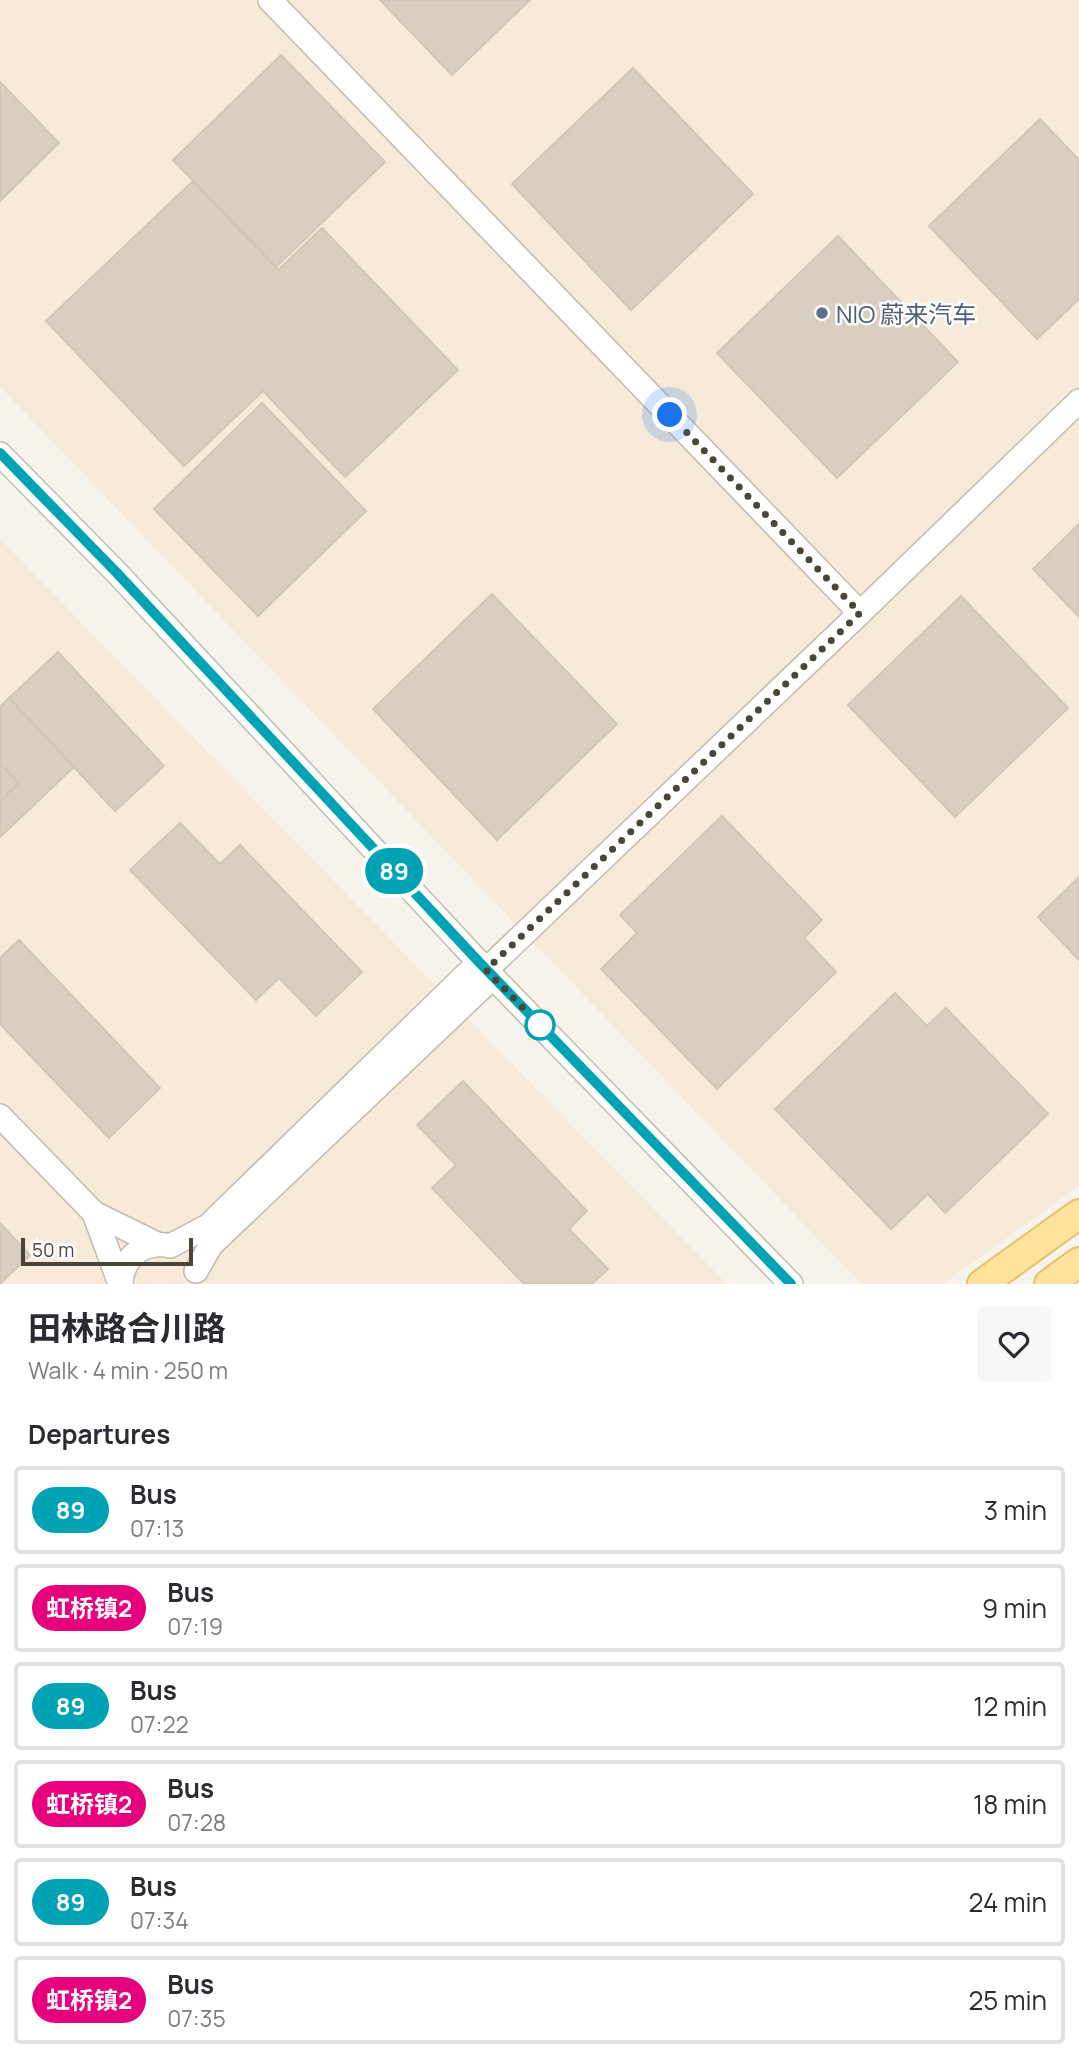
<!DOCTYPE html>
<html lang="en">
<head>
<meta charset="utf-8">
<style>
  body { margin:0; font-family:Manrope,"Noto Sans SC",sans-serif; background:#f7f7f7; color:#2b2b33; height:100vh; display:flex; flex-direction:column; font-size:26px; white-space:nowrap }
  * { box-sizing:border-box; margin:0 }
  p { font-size:23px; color:#7c7c81 }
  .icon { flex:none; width:38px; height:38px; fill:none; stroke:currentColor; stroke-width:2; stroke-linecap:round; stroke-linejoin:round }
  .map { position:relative; height:1284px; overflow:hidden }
  .details { display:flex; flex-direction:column; background:#fff; flex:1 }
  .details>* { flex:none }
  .badge { padding:0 14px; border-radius:23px; font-size:24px; line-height:46px }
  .scale { position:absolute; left:21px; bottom:18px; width:172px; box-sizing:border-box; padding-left:7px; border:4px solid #4b4439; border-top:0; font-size:19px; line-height:24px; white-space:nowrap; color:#4b4439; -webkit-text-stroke:5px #fff; paint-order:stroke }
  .you { position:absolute; width:35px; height:35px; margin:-18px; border:5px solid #fff; border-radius:50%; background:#1a73e8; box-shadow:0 0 0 10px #1a73e833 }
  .map>.badge { position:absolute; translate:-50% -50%; box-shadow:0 0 0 4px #fff }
  h2 { padding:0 28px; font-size:26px; line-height:63px }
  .round { display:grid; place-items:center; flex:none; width:74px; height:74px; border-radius:7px; background:#f7f7f7 }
  .summary { display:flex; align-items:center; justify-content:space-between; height:119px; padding:0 28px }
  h1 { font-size:33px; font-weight:700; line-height:52px }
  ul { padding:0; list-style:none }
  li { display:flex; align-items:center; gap:21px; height:88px; margin:0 14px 10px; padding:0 14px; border:4px solid #e1e1e2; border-radius:7px }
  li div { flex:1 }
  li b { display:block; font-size:26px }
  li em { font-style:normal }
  li .badge { min-width:77px; font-weight:700; text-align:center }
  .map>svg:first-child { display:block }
  .commercial { fill:#f7ead8 }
  .building { fill:#d8cfc1; stroke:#d3c7b4; stroke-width:2 }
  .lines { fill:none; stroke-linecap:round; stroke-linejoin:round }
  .minor-casing { stroke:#c2bbae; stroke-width:26 }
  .major-casing { stroke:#e6c16a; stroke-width:32 }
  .minor { stroke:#fff; stroke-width:23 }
  .major { stroke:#ffe39c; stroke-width:28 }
  .line-casing { stroke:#fff; stroke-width:16 }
  .line { stroke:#00a3b4; stroke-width:10 }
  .walk { stroke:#4b4439; stroke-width:7; stroke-dasharray:0 12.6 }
  .service-dot { fill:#5c6f8a; stroke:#fff; stroke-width:2.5 }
  .stop-dot { fill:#fff; stroke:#00a3b4; stroke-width:3.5 }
  .labels { text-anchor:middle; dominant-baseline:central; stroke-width:5; stroke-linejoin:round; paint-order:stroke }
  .service-label { font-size:24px; fill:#4e5e75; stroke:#fff; text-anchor:start }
</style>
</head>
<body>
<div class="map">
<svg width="1079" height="1284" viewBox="0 0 1079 1284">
  <rect width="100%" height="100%" fill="#f6f3ec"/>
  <!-- commercial -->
  <g class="commercial">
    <polygon points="0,0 1079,0 1079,1186 943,1284 861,1284 0,387"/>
    <polygon points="0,539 727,1284 0,1284"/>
  </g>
  <!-- building -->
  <g class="building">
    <polygon points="380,0 530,0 452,75"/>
    <polygon points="281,55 385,162 276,267 173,160"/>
    <polygon points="633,68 753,194 631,310 512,184"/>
    <polygon points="0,82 59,143 0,201"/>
    <polygon points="1040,119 1079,160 1079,299 1037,339 929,226"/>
    <polygon points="193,181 278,270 322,228 458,370 345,477 263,391 184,466 46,321"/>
    <polygon points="838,236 958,362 837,478 717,353"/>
    <polygon points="262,403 366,511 258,616 154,509"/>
    <polygon points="1079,524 1079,617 1033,569"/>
    <polygon points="492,594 617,724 497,840 373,709"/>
    <polygon points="961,596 1068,708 955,817 848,705"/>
    <polygon points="58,652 164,766 115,811 9,698"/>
    <polygon points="9,698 74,767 0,837 0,801 19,783 0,764 0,707"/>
    <polygon points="0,764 19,783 0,801"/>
    <polygon points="722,816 822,920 804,938 836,972 717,1089 601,969 637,933 620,915"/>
    <polygon points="180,823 220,864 240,845 362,972 316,1016 279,978 256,1000 130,870"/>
    <polygon points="1079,877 1079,960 1038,917"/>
    <polygon points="19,940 160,1088 109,1138 0,1024 0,958"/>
    <polygon points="895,993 927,1026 946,1008 1048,1114 945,1213 928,1194 891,1229 775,1109"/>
    <polygon points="463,1081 587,1211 569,1229 608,1269 592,1284 524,1284 432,1188 456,1165 417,1125"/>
    <polygon points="0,1223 30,1255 0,1284"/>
  </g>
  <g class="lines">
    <!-- minor casing -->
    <g class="minor-casing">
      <g id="minor">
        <polyline points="270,0 860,613 486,970"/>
        <polyline points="0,454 117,573 486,970 791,1284"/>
        <polyline points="860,613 1079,401"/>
        <polyline points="0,1116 94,1213"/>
        <polyline points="170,1246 208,1226 479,962"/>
        <polyline points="196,1271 211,1245 493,977"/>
        <polyline points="120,1284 94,1213 157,1244"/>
        <path d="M121,1284C122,1260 140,1242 165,1245"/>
      </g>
    </g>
    <!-- major casing -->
    <g class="major-casing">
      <g id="major">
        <polyline points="982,1284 1079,1214"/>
        <polyline points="1049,1284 1079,1262"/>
      </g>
    </g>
    <!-- minor -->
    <use href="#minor" class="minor"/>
    <!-- major -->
    <use href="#major" class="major"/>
  </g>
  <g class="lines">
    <!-- line casing -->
    <g class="line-casing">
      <polyline id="line" points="0,453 117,573 479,962 791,1284"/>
    </g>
    <!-- line -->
    <use href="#line" class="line"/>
    <!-- walk -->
    <polyline class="walk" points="540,1025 486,970 860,613 670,415"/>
  </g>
  <!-- markers -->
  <circle class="service-dot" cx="822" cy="313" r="7"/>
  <circle class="stop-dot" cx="540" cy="1025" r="14"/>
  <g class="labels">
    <!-- service labels -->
    <g class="service-label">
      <text x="836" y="313">NIO 蔚来汽车</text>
    </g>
  </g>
</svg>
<div class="scale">50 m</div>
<div class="you" style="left:670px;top:415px"></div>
<b class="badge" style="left:394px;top:871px;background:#00a3b4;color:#fff">89</b>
</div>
<section class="details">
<div class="summary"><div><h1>田林路合川路</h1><p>Walk · 4 min · 250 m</p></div><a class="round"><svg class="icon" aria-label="heart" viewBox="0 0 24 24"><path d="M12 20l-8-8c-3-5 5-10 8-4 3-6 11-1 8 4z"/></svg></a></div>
<h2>Departures</h2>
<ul>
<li><span class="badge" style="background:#00a3b4;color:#fff">89</span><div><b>Bus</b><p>07:13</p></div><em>3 min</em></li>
<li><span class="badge" style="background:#e6007e;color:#fff">虹桥镇2</span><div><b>Bus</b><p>07:19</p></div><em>9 min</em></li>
<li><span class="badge" style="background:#00a3b4;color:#fff">89</span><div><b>Bus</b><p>07:22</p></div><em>12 min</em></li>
<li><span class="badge" style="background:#e6007e;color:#fff">虹桥镇2</span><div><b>Bus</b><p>07:28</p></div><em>18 min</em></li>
<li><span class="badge" style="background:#00a3b4;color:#fff">89</span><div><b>Bus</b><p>07:34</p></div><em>24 min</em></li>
<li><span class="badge" style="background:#e6007e;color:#fff">虹桥镇2</span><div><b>Bus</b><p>07:35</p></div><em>25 min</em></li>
</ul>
</section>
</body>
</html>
